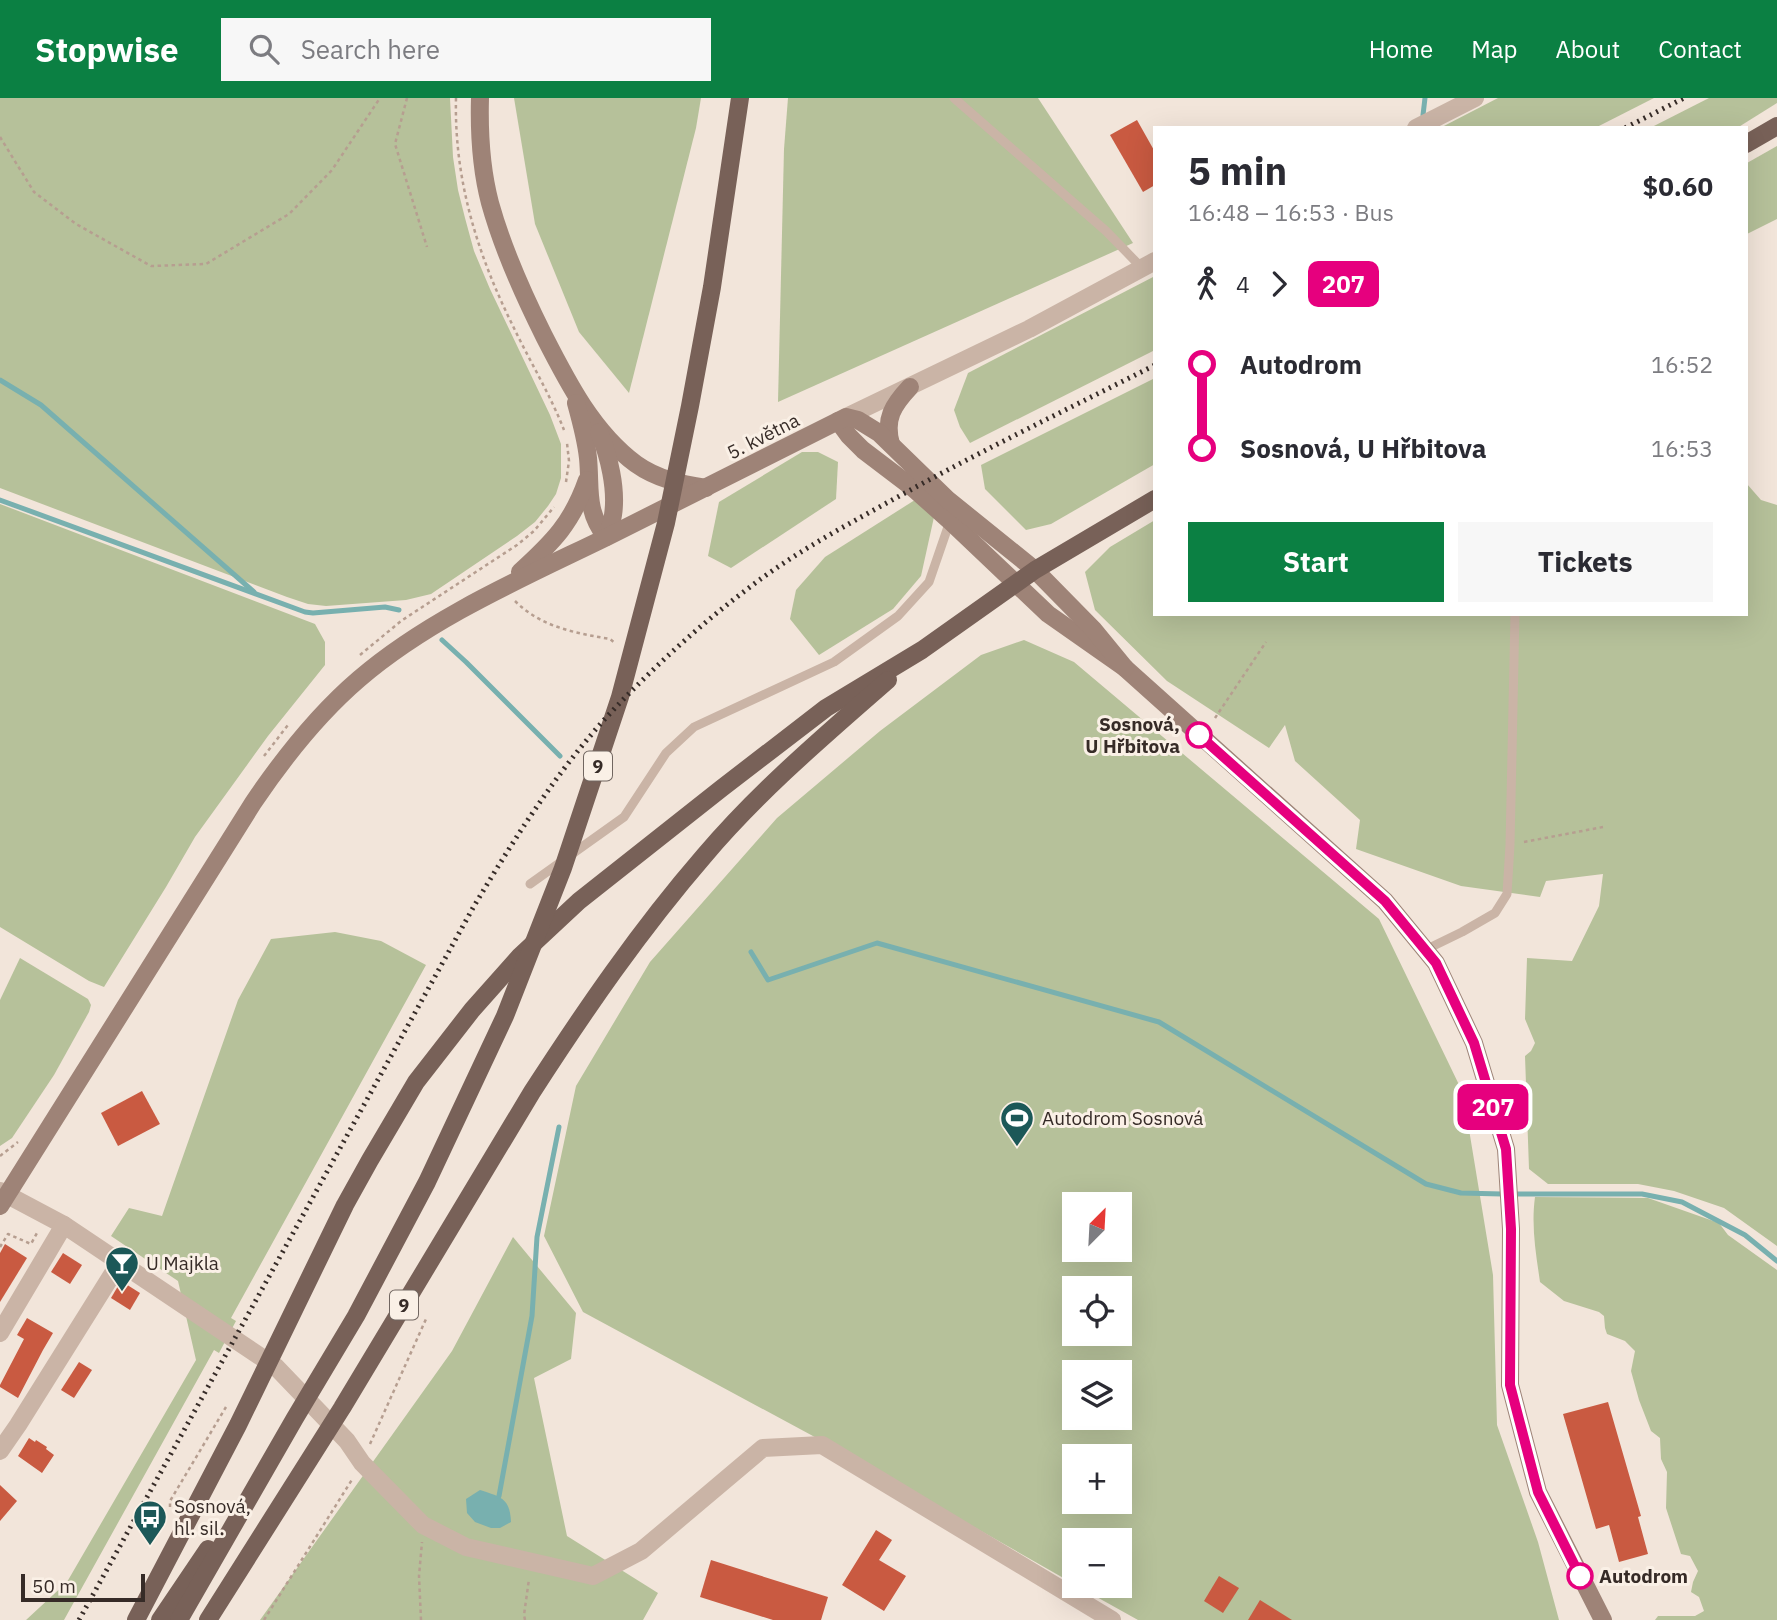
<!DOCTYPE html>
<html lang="en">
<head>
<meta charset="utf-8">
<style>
  body { margin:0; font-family:"IBM Plex Sans",sans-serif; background:#f7f7f7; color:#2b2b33; height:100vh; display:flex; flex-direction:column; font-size:26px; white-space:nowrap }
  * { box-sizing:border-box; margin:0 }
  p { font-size:23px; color:#7c7c81 }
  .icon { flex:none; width:38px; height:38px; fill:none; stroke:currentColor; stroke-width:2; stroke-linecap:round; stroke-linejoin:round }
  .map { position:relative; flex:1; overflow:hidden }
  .drawer { position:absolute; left:1153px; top:28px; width:595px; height:490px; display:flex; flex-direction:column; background:#fff; border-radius:0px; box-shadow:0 7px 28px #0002 }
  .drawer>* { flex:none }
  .badge { padding:0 14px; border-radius:10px; font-size:24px; line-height:46px }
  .needle { width:46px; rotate:24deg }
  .fabs { position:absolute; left:1062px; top:1094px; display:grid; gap:14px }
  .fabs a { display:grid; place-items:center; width:70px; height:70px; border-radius:0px; background:#fff; box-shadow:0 7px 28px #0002; font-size:35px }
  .scale { position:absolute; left:21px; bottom:18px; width:124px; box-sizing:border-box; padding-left:7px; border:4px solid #362b27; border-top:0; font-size:19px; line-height:24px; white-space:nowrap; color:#362b27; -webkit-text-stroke:5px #faf0e6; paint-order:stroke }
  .map>.badge { position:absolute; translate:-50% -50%; box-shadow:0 0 0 4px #fff }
  .legs { display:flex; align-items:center; gap:10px; height:77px; padding:0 35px; font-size:23px }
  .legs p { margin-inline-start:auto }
  .headline { display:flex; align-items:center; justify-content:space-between; height:119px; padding:0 35px }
  h1 { font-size:38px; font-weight:700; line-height:52px }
  .action { display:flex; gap:14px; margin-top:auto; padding:14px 35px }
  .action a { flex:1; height:80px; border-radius:0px; background:#0b8043; color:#fff; font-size:28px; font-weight:700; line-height:80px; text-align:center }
  .action a+a { background:#f7f7f7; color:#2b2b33 }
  ul { padding:0 35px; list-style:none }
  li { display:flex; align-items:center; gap:24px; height:84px; font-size:26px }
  li i { display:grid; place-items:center; width:10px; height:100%; margin:0 9px; background:currentColor }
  li i::after { content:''; width:18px; height:18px; margin:-9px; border:5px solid; border-radius:50%; background:#fff }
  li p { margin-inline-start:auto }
  li:first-child i { background:linear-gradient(#0000 50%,currentColor 0) }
  li:last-child i { background:linear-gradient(currentColor 50%,#0000 0) }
  header { display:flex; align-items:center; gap:42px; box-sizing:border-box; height:98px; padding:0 35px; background:#0b8043; color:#fff }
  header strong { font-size:33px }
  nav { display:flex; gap:38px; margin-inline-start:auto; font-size:24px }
  .search { width:490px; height:63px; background:#f7f7f7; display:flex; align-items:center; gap:18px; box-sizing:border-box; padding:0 24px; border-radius:0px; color:#7c7c81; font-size:26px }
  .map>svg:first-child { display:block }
  .green { fill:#b6c19a; fill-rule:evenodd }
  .water { fill:#78b0af }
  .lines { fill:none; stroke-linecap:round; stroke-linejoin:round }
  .stream { stroke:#78b0af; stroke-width:5 }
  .building { fill:#c95a41 }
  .path { stroke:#b69e90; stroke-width:2.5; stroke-dasharray:3.5 3.5; stroke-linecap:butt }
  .lane { stroke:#cab4a6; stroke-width:9 }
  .street { stroke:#cab4a6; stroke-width:18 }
  .secondary { stroke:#9e8377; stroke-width:18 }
  .primary { stroke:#786158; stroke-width:18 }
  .rail { stroke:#362b27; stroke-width:5; stroke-dasharray:2 5; stroke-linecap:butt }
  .line-1-casing { stroke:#fff; stroke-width:16 }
  .line-1 { stroke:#e6007e; stroke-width:10 }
  .stop-1-dot { fill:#fff; stroke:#e6007e; stroke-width:3.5 }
  .labels { text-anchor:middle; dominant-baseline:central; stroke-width:6; stroke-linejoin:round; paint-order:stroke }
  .shield { fill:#faf0e6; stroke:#716660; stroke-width:2 }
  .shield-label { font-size:18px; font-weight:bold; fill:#362b27 }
  .street-label { font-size:19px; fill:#362b27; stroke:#faf0e6 }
  .stop-label { font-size:19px; font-weight:bold; fill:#362b27; stroke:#faf0e6; text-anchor:end }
  .poi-label { font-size:19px; fill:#362b27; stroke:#faf0e6; text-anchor:start }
</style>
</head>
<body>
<header>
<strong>Stopwise</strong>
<div class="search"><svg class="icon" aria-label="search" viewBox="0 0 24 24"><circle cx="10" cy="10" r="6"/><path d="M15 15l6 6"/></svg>Search here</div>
<nav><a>Home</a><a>Map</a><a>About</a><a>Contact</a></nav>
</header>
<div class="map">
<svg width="1777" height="1522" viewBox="0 0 1777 1522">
  <rect width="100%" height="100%" fill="#f2e5da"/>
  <!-- green -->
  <g class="green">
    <polygon points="0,0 450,0 453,59 458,92 465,120 474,153 490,191 550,317 561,346 561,380 556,396 548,408 535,424 517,438 431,496 406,502 326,508 308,506 287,499 0,390"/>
    <polygon points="514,0 701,0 696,30 629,295 579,234 535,126"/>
    <polygon points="788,0 1038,0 1133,145 778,304 784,51"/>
    <polygon points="1498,0 1654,0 1595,30 1440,30"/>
    <polygon points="1709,0 1777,0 1777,5 1737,30 1650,30"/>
    <polygon points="1777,48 1777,121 1747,136 1747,65"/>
    <polygon points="1155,178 1155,252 970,345 960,329 954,312 968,275"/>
    <polygon points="1155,280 1155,366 1051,426 1026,432 985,391 981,367"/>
    <polygon points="802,354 818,354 838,364 836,401 731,470 708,458 719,404"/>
    <polygon points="1747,386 1761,402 1777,407 1777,1148 1724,1110 1674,1093 1638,1086 1548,1086 1529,1071 1525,958 1531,953 1535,945 1525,921 1527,860 1572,863 1599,808 1603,776 1546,783 1540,799 1461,788 1356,751 1360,722 1295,663 1285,627 1269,650 1167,583 1095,512 1085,474 1110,449 1155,422 1155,516 1746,516"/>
    <polygon points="918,400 934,419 921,478 893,511 819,557 790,521 796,492 825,459"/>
    <polygon points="0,406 315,526 325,544 325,567 268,638 195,739 166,789 104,889 89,883 0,829"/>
    <path d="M1024,542L1074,564L1379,821L1463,995L1493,1177L1497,1327L1538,1444L1559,1522H1138L1077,1488H1120V1442H1074V1486L837,1351L583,1214L544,1138L576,988L650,864L777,720L880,633L981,557ZM1074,1106H1120V1152H1074ZM1074,1190H1120V1236H1074ZM1074,1274H1120V1320H1074ZM1074,1358H1120V1404H1074Z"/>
    <polygon points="335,834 381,843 426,867 231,1220 236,1223 219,1255 214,1252 64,1522 26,1522 67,1484 196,1262 178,1183 111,1138 129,1110 162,1118 238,902 271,841"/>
    <polygon points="20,860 88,901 91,907 89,914 54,977 12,1040 0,1048 0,902"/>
    <path d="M1535,1099L1648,1100L1719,1125L1728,1137L1777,1172V1522H1655L1658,1518H1695L1704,1513L1699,1499L1691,1494L1693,1484L1698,1473L1690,1458L1681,1456L1666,1410L1667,1374L1661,1361L1660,1340L1651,1333L1639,1302L1631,1273L1635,1253L1625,1243L1607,1236L1605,1230L1604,1218L1599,1214L1564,1203L1540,1184C1536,1156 1531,1128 1535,1099Z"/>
    <polygon points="513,1139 576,1215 571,1261 534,1280 567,1438 658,1495 643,1522 260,1522 452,1253"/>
  </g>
  <!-- water -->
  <path class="water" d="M480,1392C501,1399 510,1400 511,1424L500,1430H491L475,1424L467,1415L466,1401Z"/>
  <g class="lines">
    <!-- stream -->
    <g class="stream">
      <polyline points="1423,17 1425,0"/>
      <polyline points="0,282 41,307 254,494"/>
      <polyline points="0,402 305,514 313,515 385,509 399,512"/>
      <polyline points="442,542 466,564 560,658"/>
      <polyline points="751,854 768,882 877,845 1159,924 1426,1086 1461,1095 1502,1096"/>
      <polyline points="1513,1096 1642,1096 1682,1104 1745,1137 1777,1163"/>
      <polyline points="499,1398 532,1218 537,1139 559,1029"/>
    </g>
  </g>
  <!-- building -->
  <g class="building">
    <polygon points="1137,22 1155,54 1155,87 1143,94 1110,37"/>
    <polygon points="142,993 160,1026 118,1048 101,1015"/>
    <polygon points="5,1146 27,1160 0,1204 0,1155"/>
    <polygon points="63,1155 82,1167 70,1186 51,1174"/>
    <polygon points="121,1183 140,1195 130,1212 111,1200"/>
    <polygon points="27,1220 53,1235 43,1252 18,1300 0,1289 0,1287 24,1241 17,1237"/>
    <polygon points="79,1264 92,1272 74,1300 61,1292"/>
    <polygon points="1608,1304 1641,1418 1638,1419 1648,1456 1619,1464 1609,1427 1596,1431 1563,1316"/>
    <polygon points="29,1340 35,1344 36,1342 47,1349 46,1351 54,1357 42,1375 18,1358"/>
    <polygon points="0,1387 17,1403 0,1423"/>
    <polygon points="876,1432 892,1442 879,1462 906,1478 884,1513 842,1487"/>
    <polygon points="711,1462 828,1499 821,1522 773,1522 700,1499"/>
    <polygon points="1219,1478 1239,1490 1223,1515 1204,1503"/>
    <polygon points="1260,1502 1292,1522 1248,1522"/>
  </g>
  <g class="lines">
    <!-- path -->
    <g class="path">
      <polyline points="407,0 395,46 427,149"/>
      <path d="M456,0C454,81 477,155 512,226C529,262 550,296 564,332"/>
      <polyline points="0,39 34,94 76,126 151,168 206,166 289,116 332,72 380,0"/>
      <polyline points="566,384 569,363 567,345"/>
      <path d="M515,503C541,529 575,535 610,541L616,546"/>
      <polyline points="360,557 401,523 517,447 534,433 554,409"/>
      <polyline points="1215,620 1266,544"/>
      <polyline points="264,658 288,627"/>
      <polyline points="1524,744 1603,729"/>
      <polyline points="0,1058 18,1044"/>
      <polyline points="0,1149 8,1136 31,1146 38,1133"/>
      <polyline points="370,1346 426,1221"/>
      <polyline points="170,1409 170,1403 226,1309"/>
      <polyline points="264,1522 353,1380"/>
      <polyline points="421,1522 419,1478 422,1444"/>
      <polyline points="525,1522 524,1517 529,1481"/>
    </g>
    <!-- lane -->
    <g class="lane">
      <polyline points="954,0 1106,133 1142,170"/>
      <polyline points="530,786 624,719 666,655 694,629 834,564 898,518 929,484 950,423"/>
      <polyline points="1425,852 1462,834 1495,815 1507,796 1510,747 1515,516"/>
    </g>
    <!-- street -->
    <g class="street">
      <polyline points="1416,30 1475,0"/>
      <polyline points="846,319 1029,231 1155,163"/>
      <polyline points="0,1093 64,1127 276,1269 347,1343 362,1365 423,1427 466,1449 593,1478 641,1453 763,1350 822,1347 1112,1522"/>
      <polyline points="0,1235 64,1127"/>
      <polyline points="0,1353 18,1327 120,1164"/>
    </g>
    <!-- secondary -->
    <g class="secondary">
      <path d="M480,0C479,36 481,71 490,105C503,152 523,196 544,238C568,285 593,334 636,366C657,381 681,386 706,390"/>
      <path d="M576,305C581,323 586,341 588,360C591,391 585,412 606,439"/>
      <polyline points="838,323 849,338 863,352 913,390 950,423 1048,516 1125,570 1385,803 1436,865 1474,945 1506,1051 1511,1131 1510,1287 1538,1394 1603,1522"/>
      <path d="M599,334C609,358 617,391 613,417C612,425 609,432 606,439"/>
      <path d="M891,346C884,321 893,307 910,289"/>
      <path d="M520,474C553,444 572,425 587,382"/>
      <path d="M0,1108L253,705C284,659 317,617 359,581C430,520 523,480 607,439C684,401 761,362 838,323L846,319L858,322L879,335L947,401L1035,472L1093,531L1125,570"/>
    </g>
    <!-- primary -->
    <g class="primary">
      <polyline points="1746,46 1777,28"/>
      <polyline points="136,1522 238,1327 345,1107 370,1062 416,984 472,912 520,858 579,803 722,690 826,610 922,552 1035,472 1155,401"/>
      <polyline points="160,1522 208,1451"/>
      <polyline points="179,1522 295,1320 356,1218 427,1084 505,918 563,770 620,599 666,425 690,308 712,189 740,0"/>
      <path d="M208,1522L342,1310L532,994C585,912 640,832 704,758C759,693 824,638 888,582"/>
    </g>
    <!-- rail -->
    <g class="rail">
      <polyline points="1625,30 1684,0"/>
      <path d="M79,1522L474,808C516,738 560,668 616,609C657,566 702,525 750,489C801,450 858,421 914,390C993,347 1074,308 1155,267"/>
    </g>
  </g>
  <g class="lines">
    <!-- line-1 casing -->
    <g class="line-1-casing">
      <polyline id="line-1" points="1199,637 1385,803 1436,865 1474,945 1506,1051 1511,1131 1510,1287 1538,1394 1580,1478"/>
    </g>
    <!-- line-1 -->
    <use href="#line-1" class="line-1"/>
  </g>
  <!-- icons -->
  <defs>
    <g id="stadium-pin" transform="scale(1.75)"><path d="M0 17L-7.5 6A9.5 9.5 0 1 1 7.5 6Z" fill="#1c5858" stroke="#faf0e6"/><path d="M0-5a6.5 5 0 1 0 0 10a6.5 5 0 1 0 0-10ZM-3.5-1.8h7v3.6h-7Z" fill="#fff"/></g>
    <g id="bar-pin" transform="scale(1.75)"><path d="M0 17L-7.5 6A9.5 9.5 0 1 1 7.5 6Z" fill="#1c5858" stroke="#faf0e6"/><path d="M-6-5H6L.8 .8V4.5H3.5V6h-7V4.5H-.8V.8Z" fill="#fff"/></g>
    <g id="bus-pin" transform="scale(1.75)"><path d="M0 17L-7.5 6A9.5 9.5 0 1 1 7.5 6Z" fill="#1c5858" stroke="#faf0e6"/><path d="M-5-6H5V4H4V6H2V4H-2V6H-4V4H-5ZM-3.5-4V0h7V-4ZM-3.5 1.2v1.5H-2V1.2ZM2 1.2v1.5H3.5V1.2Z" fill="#fff"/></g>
  </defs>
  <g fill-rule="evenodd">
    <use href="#stadium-pin" x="1017" y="1020"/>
    <use href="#bar-pin" x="122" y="1165"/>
    <use href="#bus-pin" x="150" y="1419"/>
  </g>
  <!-- markers -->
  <g class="stop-1-dot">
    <circle cx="1199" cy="637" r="12"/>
    <circle cx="1580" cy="1478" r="12"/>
  </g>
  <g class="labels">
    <!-- shield labels -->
    <g class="shield">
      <rect x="584" y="653.5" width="28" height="29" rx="5"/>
      <rect x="390" y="1192.5" width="28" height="29" rx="5"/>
    </g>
    <g class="shield-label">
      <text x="598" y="668">9</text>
      <text x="404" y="1207">9</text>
    </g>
    <!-- street labels -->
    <g class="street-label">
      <text transform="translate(763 338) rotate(-27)">5. května</text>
    </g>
    <!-- stop labels -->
    <g class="stop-label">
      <text x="1180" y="626">Sosnová,<tspan x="1180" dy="22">U Hřbitova</tspan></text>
      <text x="1599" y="1478" text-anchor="start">Autodrom</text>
    </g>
    <!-- poi labels -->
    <g class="poi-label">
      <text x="1042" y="1020">Autodrom Sosnová</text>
      <text x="146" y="1165">U Majkla</text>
      <text x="174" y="1408">Sosnová,<tspan x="174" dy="22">hl. sil.</tspan></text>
    </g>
  </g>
</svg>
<div class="fabs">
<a><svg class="needle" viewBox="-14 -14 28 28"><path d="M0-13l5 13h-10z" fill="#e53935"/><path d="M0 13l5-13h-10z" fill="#7c7c81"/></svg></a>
<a><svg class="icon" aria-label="locate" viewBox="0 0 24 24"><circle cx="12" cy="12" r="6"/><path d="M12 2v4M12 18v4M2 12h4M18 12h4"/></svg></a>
<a><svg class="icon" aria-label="layers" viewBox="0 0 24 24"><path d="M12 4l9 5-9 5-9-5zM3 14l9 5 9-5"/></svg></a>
<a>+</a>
<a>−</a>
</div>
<div class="scale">50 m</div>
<b class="badge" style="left:1493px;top:1009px;background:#e6007e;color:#fff">207</b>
<section class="drawer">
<div class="headline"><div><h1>5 min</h1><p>16:48 – 16:53 · Bus</p></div><b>$0.60</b></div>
<div class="legs"><svg class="icon" aria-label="walk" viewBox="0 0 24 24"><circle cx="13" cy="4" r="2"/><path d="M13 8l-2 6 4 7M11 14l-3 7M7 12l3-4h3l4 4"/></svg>4<svg class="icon" aria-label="forward" viewBox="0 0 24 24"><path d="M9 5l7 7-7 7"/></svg><b class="badge" style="background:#e6007e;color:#fff">207</b></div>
<ul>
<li><i style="color:#e6007e"></i><b>Autodrom</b><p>16:52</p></li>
<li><i style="color:#e6007e"></i><b>Sosnová, U Hřbitova</b><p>16:53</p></li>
</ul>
<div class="action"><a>Start</a><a>Tickets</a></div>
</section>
</div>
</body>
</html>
